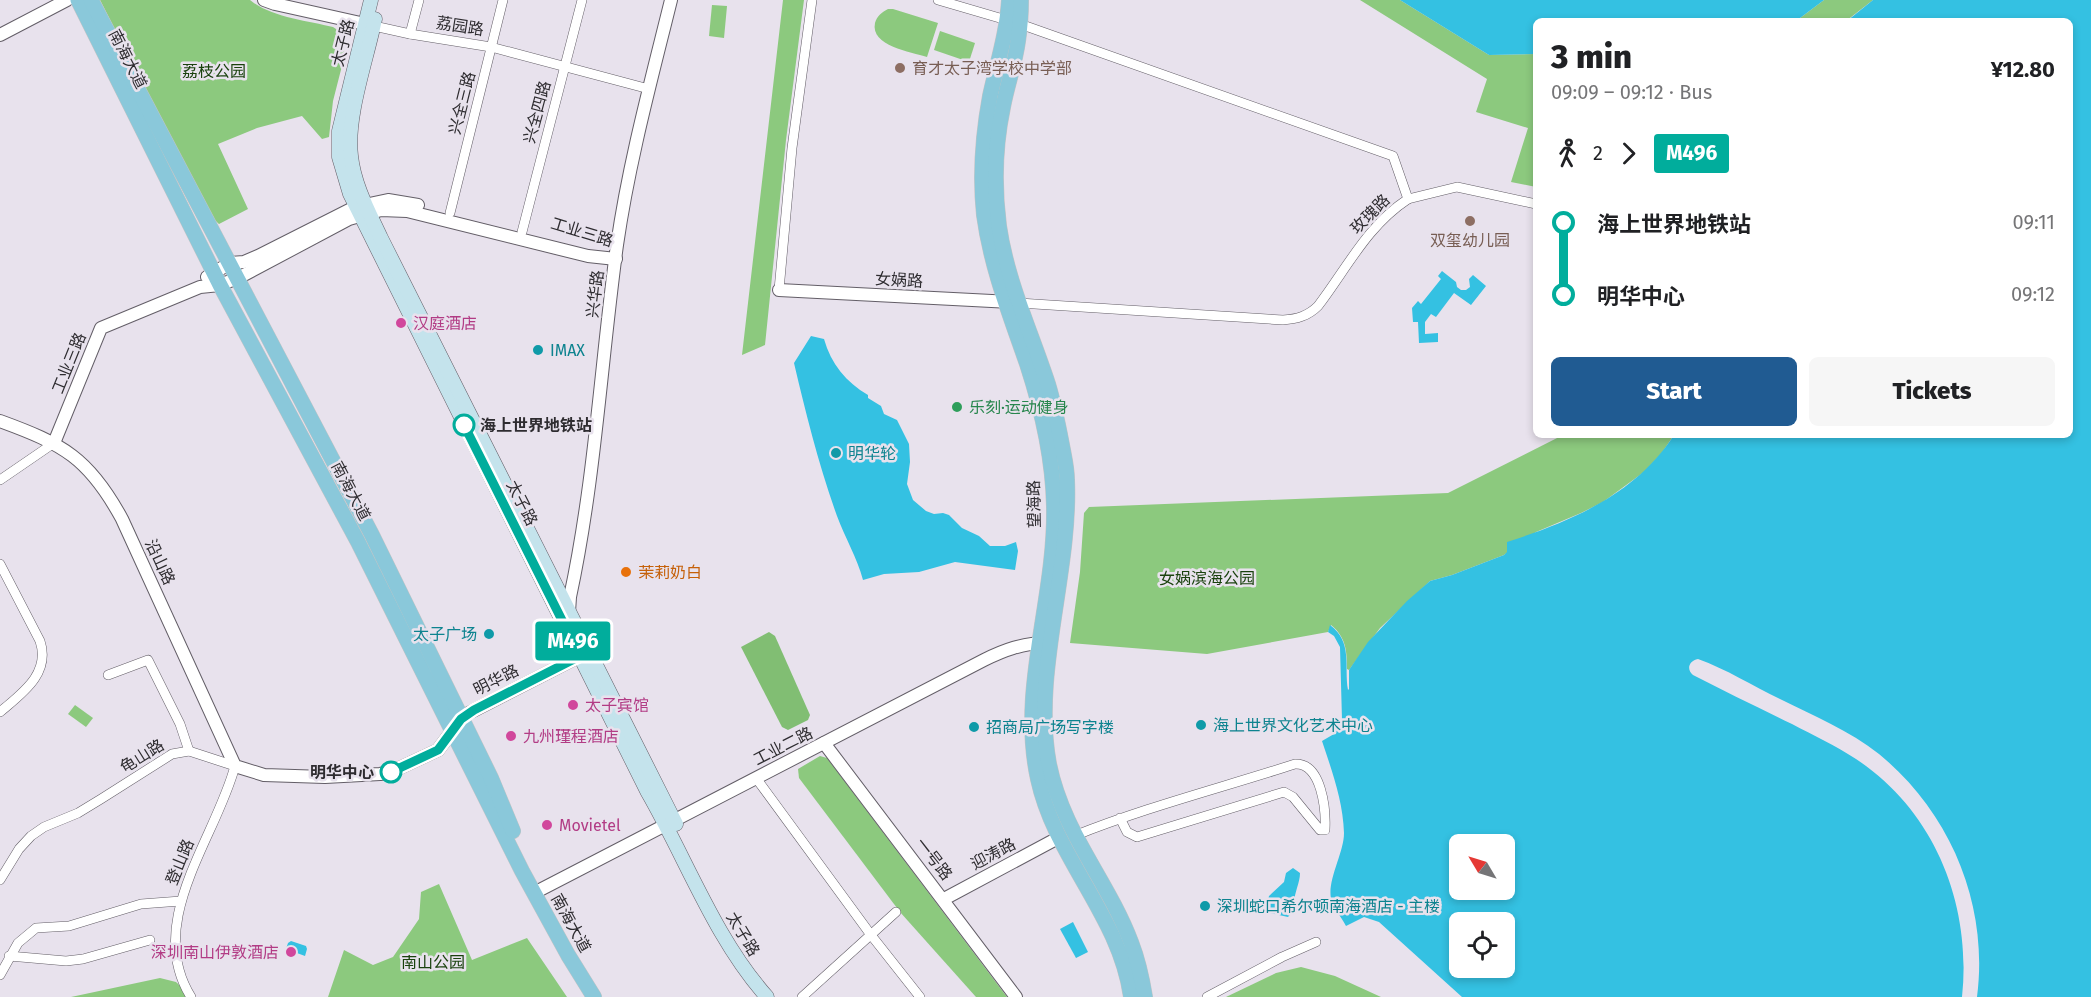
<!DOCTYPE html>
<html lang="en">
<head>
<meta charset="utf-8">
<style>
  body { margin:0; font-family:"Fira Sans","Noto Sans SC",sans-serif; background:#f6f6f6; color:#202124; height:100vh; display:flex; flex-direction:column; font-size:22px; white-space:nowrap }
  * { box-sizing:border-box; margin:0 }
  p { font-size:20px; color:#757577 }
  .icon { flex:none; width:33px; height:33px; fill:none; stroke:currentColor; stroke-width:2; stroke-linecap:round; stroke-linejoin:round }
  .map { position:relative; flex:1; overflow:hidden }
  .drawer { position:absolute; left:1533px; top:18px; width:540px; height:420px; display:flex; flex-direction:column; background:#fff; border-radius:9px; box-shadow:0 3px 9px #0003 }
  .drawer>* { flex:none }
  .badge { padding:0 12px; border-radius:4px; font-size:21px; line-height:39px }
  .needle { width:39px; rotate:308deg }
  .tools { position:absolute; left:1449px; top:834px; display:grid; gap:12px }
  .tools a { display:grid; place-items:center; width:66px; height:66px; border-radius:9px; background:#fff; box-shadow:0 3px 9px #0003; font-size:30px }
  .map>.badge { position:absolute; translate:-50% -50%; box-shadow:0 0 0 3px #fff }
  .legs { display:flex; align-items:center; gap:9px; height:66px; padding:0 18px; font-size:20px }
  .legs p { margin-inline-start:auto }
  .summary { display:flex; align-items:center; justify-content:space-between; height:102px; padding:0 18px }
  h1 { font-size:33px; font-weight:800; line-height:45px }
  .primary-button { display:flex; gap:12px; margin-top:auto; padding:12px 18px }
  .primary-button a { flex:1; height:69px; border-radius:9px; background:#205b92; color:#fff; font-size:24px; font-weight:800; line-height:69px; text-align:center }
  .primary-button a+a { background:#f6f6f6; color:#202124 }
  ul { padding:0 18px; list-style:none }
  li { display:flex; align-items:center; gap:21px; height:72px; font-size:22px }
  li i { display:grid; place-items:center; width:9px; height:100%; margin:0 8px; background:currentColor }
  li i::after { content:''; width:15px; height:15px; margin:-8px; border:4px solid; border-radius:50%; background:#fff }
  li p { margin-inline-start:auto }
  li:first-child i { background:linear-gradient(#0000 50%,currentColor 0) }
  li:last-child i { background:linear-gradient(currentColor 50%,#0000 0) }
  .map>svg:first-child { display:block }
  .green { fill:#8cc97e }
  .forest { fill:#81be73 }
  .water { fill:#34c1e2; fill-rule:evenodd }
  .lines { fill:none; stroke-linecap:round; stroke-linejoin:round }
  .minor-casing { stroke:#635e67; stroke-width:10 }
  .tertiary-casing { stroke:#635e67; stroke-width:14 }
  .secondary-casing { stroke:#635e67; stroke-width:15 }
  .primary-casing { stroke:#c4c4c5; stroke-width:16 }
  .minor { stroke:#fff; stroke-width:9 }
  .tertiary { stroke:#fff; stroke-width:12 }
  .secondary { stroke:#c4e3ec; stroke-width:14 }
  .primary { stroke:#8ac8da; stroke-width:15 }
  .line-1-casing { stroke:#fff; stroke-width:14 }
  .line-1 { stroke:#01ad9c; stroke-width:9 }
  .education-dot { fill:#8d6e63; stroke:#e8e2ed; stroke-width:2 }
  .hotel-dot { fill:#d1479c; stroke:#e8e2ed; stroke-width:2 }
  .culture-dot { fill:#0f9aa8; stroke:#e8e2ed; stroke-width:2 }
  .leisure-dot { fill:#2e9e5b; stroke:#e8e2ed; stroke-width:2 }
  .stop-1-dot { fill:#fff; stroke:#01ad9c; stroke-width:3 }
  .food-dot { fill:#e8710a; stroke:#e8e2ed; stroke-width:2 }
  .labels { text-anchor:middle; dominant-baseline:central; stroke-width:5; stroke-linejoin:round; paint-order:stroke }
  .street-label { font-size:16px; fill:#2e2c30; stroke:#e8e2ed }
  .education-label { font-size:16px; fill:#785e54; stroke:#e8e2ed; text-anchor:start }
  .park-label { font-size:16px; fill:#1a420e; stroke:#e8e2ed }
  .hotel-label { font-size:16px; fill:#b23c85; stroke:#e8e2ed; text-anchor:start }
  .culture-label { font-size:16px; fill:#0d838f; stroke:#e8e2ed; text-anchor:start }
  .leisure-label { font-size:16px; fill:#27864d; stroke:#e8e2ed; text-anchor:start }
  .stop-label { font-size:16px; font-weight:bold; fill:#2e2c30; stroke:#e8e2ed; text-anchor:start }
  .food-label { font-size:16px; fill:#c56008; stroke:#e8e2ed; text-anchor:start }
</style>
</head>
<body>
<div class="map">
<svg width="2091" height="997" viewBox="0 0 2091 997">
  <rect width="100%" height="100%" fill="#e8e2ed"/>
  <!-- green -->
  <g class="green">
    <path d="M100,0H250C270,17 308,21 333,27L339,31L345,54L333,101L329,137L322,139L302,116L257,128L218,144L248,209L219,224L206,212Z"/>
    <polygon points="783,0 804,0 786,140 765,345 742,355"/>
    <polygon points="1360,0 1400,0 1489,55 1536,54 1536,187 1511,182 1528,128 1476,112 1487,79"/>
    <polygon points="1824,0 1873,0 1846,21 1845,19 1841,21 1796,21"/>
    <polygon points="712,5 727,6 724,38 709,36"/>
    <path d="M888,9H893L938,23L927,57C911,52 870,46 875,23C877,16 882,12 888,9Z"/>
    <polygon points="940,31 975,43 969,62 934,50"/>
    <path d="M1563,435H1674L1661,454L1644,472L1603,502L1581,513L1536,532L1504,555L1452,575L1430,581L1380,628L1349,670L1347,669C1347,651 1346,637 1331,625L1328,632L1207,654L1070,643L1080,572L1084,513L1089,507L1448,493Z"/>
    <polygon points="75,705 93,718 86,727 68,714"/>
    <polygon points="820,756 827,758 1007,997 976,997 900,912 799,778 798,769"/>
    <polygon points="439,884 472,960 527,938 567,997 328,997 344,950 373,965 393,957 419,919 421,892"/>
    <polygon points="1301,967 1335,976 1381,997 1226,997 1276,973"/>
    <polygon points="160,978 176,982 192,997 71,997"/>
  </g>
  <!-- forest -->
  <polygon class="forest" points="769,632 775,636 810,715 808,720 788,730 782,727 741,647"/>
  <!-- water -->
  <g class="water">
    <polygon points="1400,0 1824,0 1796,21 1536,21 1536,54 1489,55"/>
    <path d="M1873,0H2091V997H1977C1989,905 1951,813 1879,754C1850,731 1814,716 1780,699C1753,686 1726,669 1698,659C1689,661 1686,669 1693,675C1726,692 1759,708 1792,724C1813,735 1836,746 1856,759C1935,811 1972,905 1962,997H1462L1379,922L1364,917L1346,926C1342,918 1335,910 1332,902C1325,883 1344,854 1344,833C1343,801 1332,771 1322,741L1334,734L1342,720L1340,647L1334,636L1328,632L1330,625C1353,642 1344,666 1348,690L1349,689V670L1368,642L1407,601L1430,581L1452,575L1504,555L1507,552V542C1572,521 1636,494 1674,435H2070V21H1841L1845,19L1847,21ZM1460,844H1504V890H1460ZM1460,922H1504V968H1460Z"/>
    <polygon points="1442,271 1456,282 1457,287 1461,290 1466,290 1470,287 1469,279 1473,275 1486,286 1471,305 1454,293 1436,317 1431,314 1425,322 1425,334 1438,333 1438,342 1419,343 1418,322 1413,322 1412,308 1418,301 1421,304 1441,279 1438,276"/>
    <path d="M811,336L824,339C831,364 846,382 868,395V398L881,406L884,414L897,420L909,444L910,462L907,484L913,500L926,511L934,514L943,513L949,515L962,528L979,536L990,546H1005L1016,542L1018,551L1015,570L955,562L919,572L884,574L863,580C857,557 845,538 837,516C819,466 806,414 794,363Z"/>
    <path d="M1293,868L1300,873C1300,885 1292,895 1295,909L1288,917L1265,912L1269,896L1284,882L1286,873Z"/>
    <polygon points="1073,922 1088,952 1076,958 1060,929"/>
    <polygon points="291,941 306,946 307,949 305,956 286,949 288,943"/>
  </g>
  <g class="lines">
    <!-- minor casing -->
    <g class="minor-casing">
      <g id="minor">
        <path d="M938,0L1020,24L1393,156L1408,199C1367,226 1347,268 1318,306C1308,316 1297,319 1283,320L1019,303"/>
        <polyline points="374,26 410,34 491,47 649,89"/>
        <polyline points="410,34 419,0"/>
        <polyline points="1408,199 1457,187 1536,204"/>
        <polyline points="450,213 503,0"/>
        <polyline points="522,232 582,0"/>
        <polyline points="779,290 792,148 812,0"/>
        <polyline points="0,480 54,443"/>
        <path d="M0,564L40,641C51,674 21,694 0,712"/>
        <polyline points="108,675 148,660 180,724 189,751"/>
        <polyline points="756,778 871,935 920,997"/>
        <path d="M1074,836C1146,807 1221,788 1295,764C1322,763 1326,810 1325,830H1320L1293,797L1284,792L1137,837L1127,832L1120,818"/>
        <path d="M0,880L19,849L31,836L44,827L78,813L101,799L172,754L189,751L235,766C216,838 144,922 191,997"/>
        <polyline points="9,956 66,961 83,959 150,940"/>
        <polyline points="0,975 18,943 36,928 69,926 141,904 181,901"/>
        <polyline points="802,997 896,912"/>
        <polyline points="1207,997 1282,957 1316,942"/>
      </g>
    </g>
    <!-- tertiary casing -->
    <g class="tertiary-casing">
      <g id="tertiary">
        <polyline points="264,0 275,4 374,26"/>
        <polyline points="0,35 67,0"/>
        <polyline points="207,277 230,263 244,262 258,256 355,207 388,200 418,205"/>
        <polyline points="779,290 1011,302"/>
        <path d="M0,421C63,444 89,458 122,519L235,766L264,775L325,777L380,774L391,772L438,750L461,719L467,714L580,656"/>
        <polyline points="54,443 101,328 200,287 220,285 240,277 349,219 381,210 407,211 588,256 616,259"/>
        <path d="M569,612L570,597C595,481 601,362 617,245C629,162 651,81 671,0"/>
        <polyline points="824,743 1016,997"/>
        <path d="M534,893L984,660C1004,650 1023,643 1046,643"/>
        <polyline points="944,899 1058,838"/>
      </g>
    </g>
    <!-- secondary casing -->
    <g class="secondary-casing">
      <g id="secondary">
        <path d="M371,0L339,131V157L350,194L647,791C687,860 714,937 767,997"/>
        <path d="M375,19C367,59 346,116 351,156C354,185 369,212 381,238L676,824"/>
      </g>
    </g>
    <!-- primary casing -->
    <g class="primary-casing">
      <g id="primary">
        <polyline points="78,0 220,285 358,542 522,871 568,955 594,997"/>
        <polyline points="91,0 372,535 491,778 513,831"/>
        <path d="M1009,0C1007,33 997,64 990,96C983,134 980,177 984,215C991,267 1010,315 1027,364C1042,410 1053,458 1054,506C1056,598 1018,689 1038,779C1055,858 1120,916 1131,997"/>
        <path d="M1021,0C1021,14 1020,28 1018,41C1015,64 1007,85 1003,107C995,145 994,187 999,226C1007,281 1031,332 1048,384C1054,404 1058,424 1062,445C1064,456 1067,468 1067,480C1071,573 1032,673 1049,764C1063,833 1107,879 1131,942C1138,960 1142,978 1145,997"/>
      </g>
    </g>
    <!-- minor -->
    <use href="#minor" class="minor"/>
    <!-- tertiary -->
    <use href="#tertiary" class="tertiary"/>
    <!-- secondary -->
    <use href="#secondary" class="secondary"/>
    <!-- primary -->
    <use href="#primary" class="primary"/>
  </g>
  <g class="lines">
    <!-- line-1 casing -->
    <g class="line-1-casing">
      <polyline id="line-1" points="391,772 438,750 461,719 474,710 580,656 464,425"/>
    </g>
    <!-- line-1 -->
    <use href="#line-1" class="line-1"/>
  </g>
  <!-- markers -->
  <g class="education-dot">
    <circle cx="900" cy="68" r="6"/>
    <circle cx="1470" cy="221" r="6"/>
  </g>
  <g class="hotel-dot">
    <circle cx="401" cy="323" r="6"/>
    <circle cx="573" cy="705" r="6"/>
    <circle cx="511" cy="736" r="6"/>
    <circle cx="547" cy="825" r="6"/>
    <circle cx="291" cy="952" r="6"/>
  </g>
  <g class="culture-dot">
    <circle cx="538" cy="350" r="6"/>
    <circle cx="836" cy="453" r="6"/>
    <circle cx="489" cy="634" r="6"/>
    <circle cx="1201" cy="725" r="6"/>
    <circle cx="974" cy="727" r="6"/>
    <circle cx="1205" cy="906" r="6"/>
  </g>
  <circle class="leisure-dot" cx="957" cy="407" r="6"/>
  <g class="stop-1-dot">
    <circle cx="464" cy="425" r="10"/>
    <circle cx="391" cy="772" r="10"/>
  </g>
  <circle class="food-dot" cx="626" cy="572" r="6"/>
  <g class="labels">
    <!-- street labels -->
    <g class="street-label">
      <text transform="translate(460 26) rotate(9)">荔园路</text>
      <text transform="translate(343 43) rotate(-76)">太子路</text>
      <text transform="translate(128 59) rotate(63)">南海大道</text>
      <text transform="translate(462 103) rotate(-76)">兴全三路</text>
      <text transform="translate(537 112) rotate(-75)">兴全四路</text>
      <text transform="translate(1370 214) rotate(-45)">玫瑰路</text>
      <text transform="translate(582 232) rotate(17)">工业三路</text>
      <text transform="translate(899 280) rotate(3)">女娲路</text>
      <text transform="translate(595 294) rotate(-83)">兴华路</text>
      <text transform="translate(69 363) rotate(-68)">工业三路</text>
      <text transform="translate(351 491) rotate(62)">南海大道</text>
      <text transform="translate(522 503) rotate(63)">太子路</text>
      <text transform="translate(1034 504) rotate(-91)">望海路</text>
      <text transform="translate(160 562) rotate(65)">沿山路</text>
      <text transform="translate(496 680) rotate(-27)">明华路</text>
      <text transform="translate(783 746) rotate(-27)">工业二路</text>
      <text transform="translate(142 756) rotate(-32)">龟山路</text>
      <text transform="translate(993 854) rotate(-28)">迎涛路</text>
      <text transform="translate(934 859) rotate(52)">一号路</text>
      <text transform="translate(180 862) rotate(-68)">登山路</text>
      <text transform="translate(571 923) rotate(61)">南海大道</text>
      <text transform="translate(743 934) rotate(59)">太子路</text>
    </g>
    <!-- education labels -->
    <g class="education-label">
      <text x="912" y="68">育才太子湾学校中学部</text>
      <text x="1470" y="240" text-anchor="middle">双玺幼儿园</text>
    </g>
    <!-- park labels -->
    <g class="park-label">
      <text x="214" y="71">荔枝公园</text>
      <text x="1207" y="578">女娲滨海公园</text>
      <text x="433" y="962">南山公园</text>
    </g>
    <!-- hotel labels -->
    <g class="hotel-label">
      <text x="413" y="323">汉庭酒店</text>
      <text x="585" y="705">太子宾馆</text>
      <text x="523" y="736">九州瑾程酒店</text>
      <text x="559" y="825">Movietel</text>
      <text x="279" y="952" text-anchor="end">深圳南山伊敦酒店</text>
    </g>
    <!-- culture labels -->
    <g class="culture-label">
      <text x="550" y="350">IMAX</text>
      <text x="848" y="453">明华轮</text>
      <text x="477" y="634" text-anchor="end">太子广场</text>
      <text x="1213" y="725">海上世界文化艺术中心</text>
      <text x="986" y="727">招商局广场写字楼</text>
      <text x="1217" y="906">深圳蛇口希尔顿南海酒店 - 主楼</text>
    </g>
    <!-- leisure labels -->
    <g class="leisure-label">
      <text x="969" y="407">乐刻·运动健身</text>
    </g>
    <!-- stop labels -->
    <g class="stop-label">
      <text x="480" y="425">海上世界地铁站</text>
      <text x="374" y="772" text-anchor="end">明华中心</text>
    </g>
    <!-- food labels -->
    <g class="food-label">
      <text x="638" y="572">茉莉奶白</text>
    </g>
  </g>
</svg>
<div class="tools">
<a><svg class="needle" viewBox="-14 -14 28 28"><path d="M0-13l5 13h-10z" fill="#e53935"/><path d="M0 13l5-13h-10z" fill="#757577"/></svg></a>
<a><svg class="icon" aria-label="locate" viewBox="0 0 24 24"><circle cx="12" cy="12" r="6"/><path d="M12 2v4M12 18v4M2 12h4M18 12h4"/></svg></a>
</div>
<b class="badge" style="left:573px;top:641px;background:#01ad9c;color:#fff">M496</b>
<section class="drawer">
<div class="summary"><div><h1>3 min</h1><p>09:09 – 09:12 · Bus</p></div><b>¥12.80</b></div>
<div class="legs"><svg class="icon" aria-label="walk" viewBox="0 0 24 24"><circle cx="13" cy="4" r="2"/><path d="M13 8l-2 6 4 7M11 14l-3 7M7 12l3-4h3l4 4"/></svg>2<svg class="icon" aria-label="forward" viewBox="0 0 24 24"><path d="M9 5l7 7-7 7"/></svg><b class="badge" style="background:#01ad9c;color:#fff">M496</b></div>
<ul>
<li><i style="color:#01ad9c"></i><b>海上世界地铁站</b><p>09:11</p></li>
<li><i style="color:#01ad9c"></i><b>明华中心</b><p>09:12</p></li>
</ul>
<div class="primary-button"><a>Start</a><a>Tickets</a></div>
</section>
</div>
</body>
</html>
